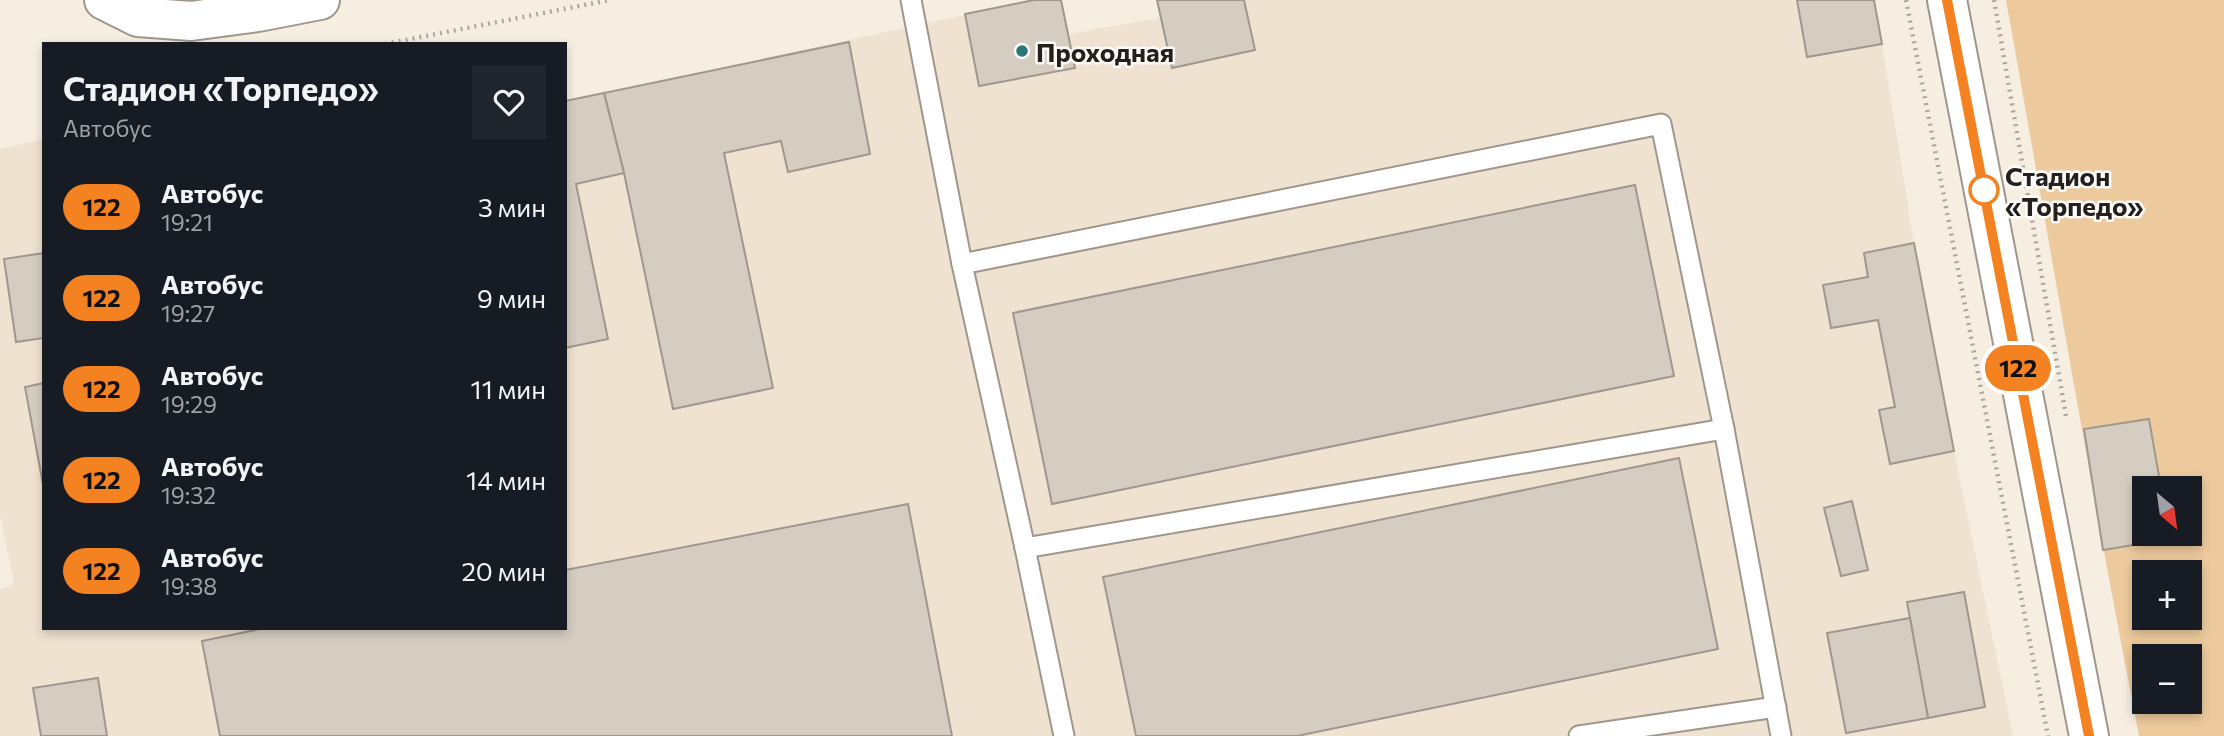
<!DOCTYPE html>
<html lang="ru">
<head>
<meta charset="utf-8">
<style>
  body { margin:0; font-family:Commissioner,sans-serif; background:#20242c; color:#f1f3f6; height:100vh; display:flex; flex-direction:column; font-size:26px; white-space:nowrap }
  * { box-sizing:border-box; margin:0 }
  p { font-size:23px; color:#9ea1a6 }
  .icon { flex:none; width:38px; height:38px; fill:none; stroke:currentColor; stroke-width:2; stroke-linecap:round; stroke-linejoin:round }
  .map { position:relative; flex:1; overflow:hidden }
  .details { position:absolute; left:42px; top:42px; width:525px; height:588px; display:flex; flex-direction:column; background:#171b24; border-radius:0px; box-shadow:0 4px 10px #0003 }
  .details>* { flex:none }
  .badge { padding:0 14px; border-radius:23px; font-size:24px; line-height:46px }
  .needle { width:46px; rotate:151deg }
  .tools { position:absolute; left:2132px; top:476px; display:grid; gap:14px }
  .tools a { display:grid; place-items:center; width:70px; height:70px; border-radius:0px; background:#171b24; box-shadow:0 4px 10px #0003; font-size:35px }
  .map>.badge { position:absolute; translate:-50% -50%; box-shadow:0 0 0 4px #fff }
  .round { display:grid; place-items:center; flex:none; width:74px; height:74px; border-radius:0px; background:#20242c }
  .summary { display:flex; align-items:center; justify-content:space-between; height:119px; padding:0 21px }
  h1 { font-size:33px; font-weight:700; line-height:52px }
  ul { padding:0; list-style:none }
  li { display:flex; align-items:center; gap:21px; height:91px; padding:0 21px }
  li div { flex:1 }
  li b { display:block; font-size:26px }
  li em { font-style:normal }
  li .badge { min-width:77px; font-weight:700; text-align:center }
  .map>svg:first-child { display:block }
  .built { fill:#f0e2d0 }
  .green { fill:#ecca9d; fill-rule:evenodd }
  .building { fill:#d6cdc2; stroke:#a0978d; stroke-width:2 }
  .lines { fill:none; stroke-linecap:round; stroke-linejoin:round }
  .service-casing { stroke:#9f978c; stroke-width:23 }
  .tertiary-casing { stroke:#9f978c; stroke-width:42 }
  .path { stroke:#ada69d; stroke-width:4.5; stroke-dasharray:2 5; stroke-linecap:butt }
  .service { stroke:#fff; stroke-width:19 }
  .tertiary { stroke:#fff; stroke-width:38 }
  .line-casing { stroke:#fff; stroke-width:16 }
  .line { stroke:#f58220; stroke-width:10 }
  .poi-dot { fill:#2c767a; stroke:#fefcfa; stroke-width:2.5 }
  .stop-dot { fill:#fff; stroke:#f58220; stroke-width:3.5 }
  .labels { text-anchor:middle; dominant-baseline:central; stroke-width:5; stroke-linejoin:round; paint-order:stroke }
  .poi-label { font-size:26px; font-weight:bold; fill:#24211d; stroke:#fefcfa; text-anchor:start }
  .stop-label { font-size:26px; font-weight:bold; fill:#24211d; stroke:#fefcfa; text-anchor:start }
</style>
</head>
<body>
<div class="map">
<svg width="2224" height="736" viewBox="0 0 2224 736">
  <rect width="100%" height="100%" fill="#f7eee2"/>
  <!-- built -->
  <polygon class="built" points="1034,0 1061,0 1069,34 1160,18 1157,0 1797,0 1808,57 1882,44 1914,243 1864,253 1868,277 1823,285 1831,328 1878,320 1895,407 1879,410 1890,464 1954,451 2013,736 0,736 0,590 14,583 0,516 0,149 44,139 44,628 565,628 565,101"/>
  <!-- green -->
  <path class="green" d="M2006,0H2224V736H2139C2091,491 2050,245 2006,0ZM2144,488H2189V534H2144ZM2144,572H2189V618H2144ZM2144,656H2189V702H2144Z"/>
  <!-- building -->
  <g class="building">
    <polygon points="1034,0 1061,0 1075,68 979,86 965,14"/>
    <polygon points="1157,0 1244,0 1255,50 1172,68"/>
    <polygon points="1797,0 1874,0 1882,44 1807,57"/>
    <polygon points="849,42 870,154 788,172 781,141 724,153 773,388 673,409 624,173 604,93"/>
    <polygon points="604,93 624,173 576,184 608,339 565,348 565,101"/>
    <polygon points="1635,185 1674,376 1052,504 1013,313"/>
    <polygon points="1914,243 1954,451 1890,464 1879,410 1895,407 1878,320 1831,328 1823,285 1868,277 1864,253"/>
    <polygon points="44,253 44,338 16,342 4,259"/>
    <polygon points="44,383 44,490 25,387"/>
    <polygon points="2149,419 2161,488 2144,488 2144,534 2168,534 2169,539 2103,550 2084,429"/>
    <polygon points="1679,458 1718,649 1297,736 1136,736 1103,577"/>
    <polygon points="1852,501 1868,570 1841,576 1824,508"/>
    <polygon points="908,504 952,736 220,736 202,641 265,628 565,628 565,570"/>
    <polygon points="1964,592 1985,707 1928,718 1907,602"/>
    <polygon points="1910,618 1928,718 1846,733 1827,633"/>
    <polygon points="98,678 107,736 41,736 33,688"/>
  </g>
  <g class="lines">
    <!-- service casing -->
    <g class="service-casing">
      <g id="service">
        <polyline points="911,0 962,264 1025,548 1064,736"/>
        <polyline points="962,264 1661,124 1724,429 1781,736"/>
        <polyline points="1025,548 1724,429"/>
        <polyline points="1579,736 1776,707"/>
      </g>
    </g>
    <!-- tertiary casing -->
    <g class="tertiary-casing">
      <g id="tertiary">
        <polyline points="104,0 138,17 191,21 258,12 320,0"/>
        <polyline points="1947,0 2089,736"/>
      </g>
    </g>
    <!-- path -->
    <g class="path">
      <polyline points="1906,0 2048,736"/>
      <polyline points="1994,0 2066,416"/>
      <polyline points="385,44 610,0"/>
    </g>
    <!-- service -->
    <use href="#service" class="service"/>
    <!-- tertiary -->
    <use href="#tertiary" class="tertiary"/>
  </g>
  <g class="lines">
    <!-- line casing -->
    <g class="line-casing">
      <polyline id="line" points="1947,0 2089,736"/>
    </g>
    <!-- line -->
    <use href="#line" class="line"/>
  </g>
  <!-- markers -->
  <circle class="poi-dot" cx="1022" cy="51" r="7"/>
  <circle class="stop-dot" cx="1984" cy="190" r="14"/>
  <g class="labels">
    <!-- poi labels -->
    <g class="poi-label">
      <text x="1036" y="51">Проходная</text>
    </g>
    <!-- stop labels -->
    <g class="stop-label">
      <text x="2005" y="175">Стадион<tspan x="2005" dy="30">«Торпедо»</tspan></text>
    </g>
  </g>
</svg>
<div class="tools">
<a><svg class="needle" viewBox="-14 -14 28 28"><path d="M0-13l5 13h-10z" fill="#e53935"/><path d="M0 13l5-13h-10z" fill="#9ea1a6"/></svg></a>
<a>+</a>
<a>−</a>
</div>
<b class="badge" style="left:2018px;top:368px;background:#f58220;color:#111">122</b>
<section class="details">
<div class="summary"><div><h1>Стадион «Торпедо»</h1><p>Автобус</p></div><a class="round"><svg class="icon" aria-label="heart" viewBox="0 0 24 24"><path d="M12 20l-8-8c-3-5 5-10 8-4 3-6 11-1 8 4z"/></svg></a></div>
<ul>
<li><span class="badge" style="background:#f58220;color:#111">122</span><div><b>Автобус</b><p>19:21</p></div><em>3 мин</em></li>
<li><span class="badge" style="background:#f58220;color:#111">122</span><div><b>Автобус</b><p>19:27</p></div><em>9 мин</em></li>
<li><span class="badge" style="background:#f58220;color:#111">122</span><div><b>Автобус</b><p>19:29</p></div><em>11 мин</em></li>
<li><span class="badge" style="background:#f58220;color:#111">122</span><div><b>Автобус</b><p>19:32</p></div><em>14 мин</em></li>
<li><span class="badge" style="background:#f58220;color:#111">122</span><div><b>Автобус</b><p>19:38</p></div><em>20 мин</em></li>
</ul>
</section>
</div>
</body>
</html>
